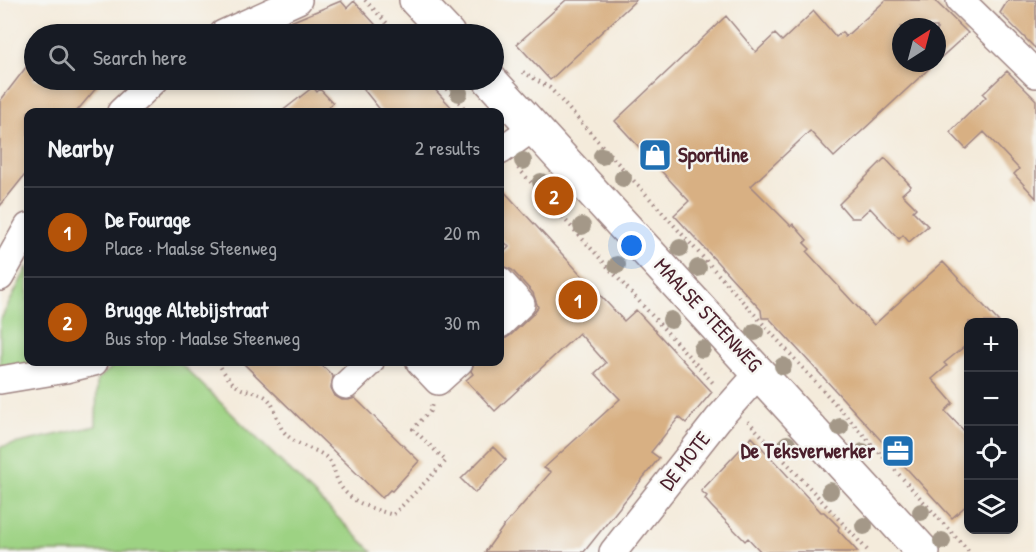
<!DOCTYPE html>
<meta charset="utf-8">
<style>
body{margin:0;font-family:"Patrick Hand",sans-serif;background:#20242c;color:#f1f3f6}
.controls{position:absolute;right:18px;bottom:18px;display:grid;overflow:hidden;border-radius:12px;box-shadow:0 3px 9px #0003}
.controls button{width:54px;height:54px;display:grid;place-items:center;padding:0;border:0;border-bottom:2px solid #363941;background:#171b24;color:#f1f3f6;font:30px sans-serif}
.compass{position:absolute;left:892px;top:18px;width:54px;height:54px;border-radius:50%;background:#171b24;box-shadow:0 3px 9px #0003;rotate:36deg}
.you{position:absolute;left:632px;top:246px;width:21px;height:21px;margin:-15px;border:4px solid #fff;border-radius:50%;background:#1a73e8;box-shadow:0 0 0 9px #1a73e833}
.badge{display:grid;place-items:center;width:39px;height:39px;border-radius:50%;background:#b45309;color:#fff;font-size:20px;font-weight:700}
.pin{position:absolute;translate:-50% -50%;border:3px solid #fff;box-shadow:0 2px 6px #0006}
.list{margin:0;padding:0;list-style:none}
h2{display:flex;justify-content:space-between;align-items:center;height:78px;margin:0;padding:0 24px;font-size:26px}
h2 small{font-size:20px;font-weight:400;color:#9ea1a6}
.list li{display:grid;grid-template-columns:39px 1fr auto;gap:18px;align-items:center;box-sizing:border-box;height:90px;padding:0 24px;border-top:2px solid #363941}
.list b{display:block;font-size:22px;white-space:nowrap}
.list p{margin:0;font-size:20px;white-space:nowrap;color:#9ea1a6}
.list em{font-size:20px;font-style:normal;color:#9ea1a6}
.icon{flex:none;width:33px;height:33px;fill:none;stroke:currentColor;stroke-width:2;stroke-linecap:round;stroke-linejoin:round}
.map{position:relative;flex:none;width:1036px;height:552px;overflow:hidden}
.search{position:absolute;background:#171b24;box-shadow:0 3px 9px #0003;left:24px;top:24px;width:480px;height:66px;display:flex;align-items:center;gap:15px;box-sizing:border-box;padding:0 21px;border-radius:33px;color:#9ea1a6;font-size:22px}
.panel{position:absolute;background:#171b24;box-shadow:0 3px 9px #0003;left:24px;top:108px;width:480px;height:258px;border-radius:12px}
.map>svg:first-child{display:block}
</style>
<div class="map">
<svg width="1036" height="552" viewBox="0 0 1036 552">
<rect width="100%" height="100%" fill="#f6f6f2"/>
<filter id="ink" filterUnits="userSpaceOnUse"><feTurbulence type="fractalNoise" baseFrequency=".0167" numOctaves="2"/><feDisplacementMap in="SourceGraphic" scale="12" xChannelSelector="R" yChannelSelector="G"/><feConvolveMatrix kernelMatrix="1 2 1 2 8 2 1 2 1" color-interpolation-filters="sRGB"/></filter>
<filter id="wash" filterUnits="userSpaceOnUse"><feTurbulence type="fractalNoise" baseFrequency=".008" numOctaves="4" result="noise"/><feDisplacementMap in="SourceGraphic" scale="24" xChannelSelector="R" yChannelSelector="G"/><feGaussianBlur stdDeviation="1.35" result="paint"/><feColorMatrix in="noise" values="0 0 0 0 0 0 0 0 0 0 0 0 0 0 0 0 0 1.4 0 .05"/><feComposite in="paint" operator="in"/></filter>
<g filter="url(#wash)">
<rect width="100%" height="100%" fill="#f4ebdb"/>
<path fill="#9dd283" stroke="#747857" stroke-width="1.5" d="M 28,266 L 28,362 L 48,362 L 0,372 L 0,321 Z
M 118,362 L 179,362 L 373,552 L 0,552 L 0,447 L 96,426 L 97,380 Z"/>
<g id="blocks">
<path fill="#d8b083" d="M 566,0 L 636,0 L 550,80 L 517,44 Z
M 886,0 L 934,0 L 968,33 L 937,61 L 937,27 L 901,27 L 901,63 L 935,63 L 834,157 L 810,131 L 751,186 L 791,226 L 793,224 L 807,240 L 804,243 L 810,249 L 807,252 L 874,325 L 943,262 L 999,322 L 969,322 L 969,343 L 944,363 L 947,366 L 932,379 L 953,403 L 945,411 L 969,436 L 969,503 L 952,518 L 769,318 L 762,318 L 761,310 L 674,215 L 689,201 L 615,121 L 726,16 L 756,52 L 775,34 L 782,41 L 814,11 L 836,37 L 842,32 L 845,37 Z
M 1008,0 L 1036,0 L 1036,49 L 1000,13 Z
M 341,1 L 347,8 L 354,1 L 384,34 L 262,34 Z
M 34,57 L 34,80 L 103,80 L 76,112 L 28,112 L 28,171 L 0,206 L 0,101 Z
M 1007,71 L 1036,100 L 1036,198 L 1014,174 L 1019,169 L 984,132 L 966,149 L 950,132 L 986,97 L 983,94 Z
M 356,80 L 426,80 L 456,112 L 382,112 Z
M 313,87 L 317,92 L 320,89 L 333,103 L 329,107 L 333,112 L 281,112 Z
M 885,158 L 911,186 L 902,194 L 916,208 L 913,211 L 928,226 L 909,242 L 903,235 L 899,239 L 870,208 L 859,218 L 851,218 L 839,204 Z
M 500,187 L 624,321 L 636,310 L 712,392 L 686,423 L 679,417 L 651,452 L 659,458 L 584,552 L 485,552 L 503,527 L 551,472 L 544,468 L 620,399 L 595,373 L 606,363 L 579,333 L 495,411 L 466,380 L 473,374 L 471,371 L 474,362 L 500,362 L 500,342 L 511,335 L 532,315 L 538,307 L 533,293 L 512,270 L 500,265 L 500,256 L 509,247 L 500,237 Z
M 242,362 L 318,362 L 333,376 L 331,388 L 335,396 L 342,400 L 349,400 L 355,398 L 419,461 L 392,491 L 390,490 L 382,498 Z
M 752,437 L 821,512 L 824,512 L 839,527 L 838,530 L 858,552 L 761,552 L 748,538 L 745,541 L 711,506 L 705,499 L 707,496 L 701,491 Z
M 493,447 L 506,460 L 475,493 L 461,479 Z"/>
</g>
</g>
<g filter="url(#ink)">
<use href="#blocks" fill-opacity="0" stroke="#9f8583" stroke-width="1.5"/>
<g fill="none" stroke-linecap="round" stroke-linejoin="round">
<g stroke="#9f8583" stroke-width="30">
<path id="minor" d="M 960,0 L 1036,74
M 223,34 L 298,0
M 121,112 L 155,80
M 500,151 L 534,127
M 0,277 L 28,227
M 500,281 L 521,304 L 500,324
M 420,362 L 438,381 L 459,362
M 0,380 L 66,369 L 94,362
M 346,385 L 370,362
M 613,552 L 718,419 L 760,372"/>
</g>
<g stroke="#9f8583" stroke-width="36">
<path id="major" d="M 416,0 L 448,34
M 490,80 L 923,552"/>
</g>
<path stroke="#9f8583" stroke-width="4" stroke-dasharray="1.5 4.5" stroke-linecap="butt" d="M 365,0 L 397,34
M 523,72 L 550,88 L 969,552
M 438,80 L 468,112
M 518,168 L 715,385
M 218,362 C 223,372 231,384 242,389 C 250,392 261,392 268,399 C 276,407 276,422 284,432 C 299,449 313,446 327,458 C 333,464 334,471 337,479 C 346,502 371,508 393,515 L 446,461 L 413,429 L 430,411 L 432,404
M 748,421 L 869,552"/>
<use href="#minor" stroke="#fff" stroke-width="27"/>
<use href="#major" stroke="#fff" stroke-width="33"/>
</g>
<g fill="#a49888">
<circle cx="459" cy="93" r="9"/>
<circle cx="602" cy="156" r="9"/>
<circle cx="523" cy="161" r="9"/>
<circle cx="623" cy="178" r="9"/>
<circle cx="541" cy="182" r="9"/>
<circle cx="582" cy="226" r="9"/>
<circle cx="680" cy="248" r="9"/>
<circle cx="617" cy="265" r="9"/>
<circle cx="698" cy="268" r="9"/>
<circle cx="671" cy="320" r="9"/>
<circle cx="755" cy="332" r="9"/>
<circle cx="702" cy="349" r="9"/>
<circle cx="783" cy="366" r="9"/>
<circle cx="840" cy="427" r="9"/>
<circle cx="787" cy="444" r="9"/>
<circle cx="863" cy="452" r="9"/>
<circle cx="830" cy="491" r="9"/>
<circle cx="921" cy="512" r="9"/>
<circle cx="864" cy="526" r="9"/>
<circle cx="942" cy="541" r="9"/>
</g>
</g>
<defs>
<g id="shop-square" transform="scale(1.725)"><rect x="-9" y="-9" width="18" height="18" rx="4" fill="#1f6fb2" stroke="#f6f6f2"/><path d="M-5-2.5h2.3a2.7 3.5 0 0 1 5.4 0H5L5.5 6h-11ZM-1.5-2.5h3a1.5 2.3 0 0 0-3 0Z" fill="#fff"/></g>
<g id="office-square" transform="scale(1.725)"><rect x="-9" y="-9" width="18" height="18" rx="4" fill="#1f6fb2" stroke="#f6f6f2"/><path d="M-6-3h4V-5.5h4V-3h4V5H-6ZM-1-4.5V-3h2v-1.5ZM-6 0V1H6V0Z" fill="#fff"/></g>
</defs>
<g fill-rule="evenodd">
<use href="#shop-square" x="655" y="155"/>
<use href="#office-square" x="898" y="451"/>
</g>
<g text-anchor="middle" stroke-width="5" stroke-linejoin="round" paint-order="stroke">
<g font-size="21" font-weight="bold" fill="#4a1f2b" stroke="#f6f6f2" text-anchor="start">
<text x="678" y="162">Sportline</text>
<text x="875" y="458" text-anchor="end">De Teksverwerker</text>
</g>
<g font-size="21" fill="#4a1f2b" stroke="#f6f6f2">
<text transform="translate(708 315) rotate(47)" y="7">MAALSE STEENWEG</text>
<text transform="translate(685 461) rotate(-52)" y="7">DE MOTE</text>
</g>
</g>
</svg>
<div class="controls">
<button>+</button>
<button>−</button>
<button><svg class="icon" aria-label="locate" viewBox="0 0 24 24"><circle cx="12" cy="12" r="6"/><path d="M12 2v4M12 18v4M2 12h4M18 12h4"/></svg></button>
<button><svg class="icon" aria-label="layers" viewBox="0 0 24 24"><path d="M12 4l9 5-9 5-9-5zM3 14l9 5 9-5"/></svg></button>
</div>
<svg class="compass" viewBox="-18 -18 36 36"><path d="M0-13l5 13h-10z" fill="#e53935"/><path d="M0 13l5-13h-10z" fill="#9ea1a6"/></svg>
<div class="you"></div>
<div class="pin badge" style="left:578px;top:300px">1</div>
<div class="pin badge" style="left:554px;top:196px">2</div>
<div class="search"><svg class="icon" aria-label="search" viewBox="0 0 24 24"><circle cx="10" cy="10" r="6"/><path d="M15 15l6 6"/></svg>Search here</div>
<section class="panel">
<h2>Nearby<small>2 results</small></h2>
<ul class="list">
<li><span class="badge">1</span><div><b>De Fourage</b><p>Place · Maalse Steenweg</p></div><em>20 m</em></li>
<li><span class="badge">2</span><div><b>Brugge Altebijstraat</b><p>Bus stop · Maalse Steenweg</p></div><em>30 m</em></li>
</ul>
</section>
</div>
